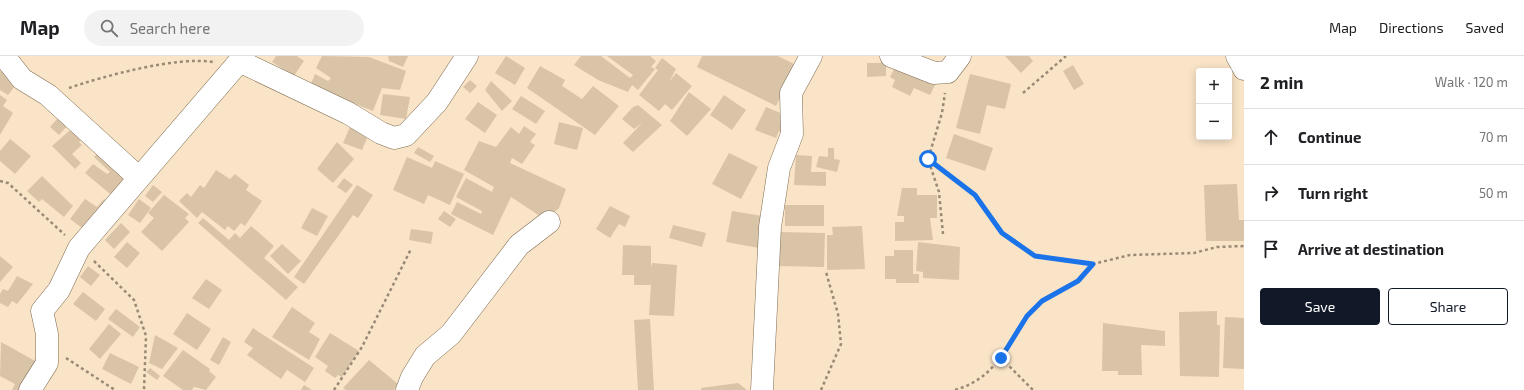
<!DOCTYPE html>
<meta charset="utf-8">
<style>
body{margin:0;font-family:"Exo 2",sans-serif;background:#f2f2f2;color:#202124}
.controls{position:absolute;right:12px;top:12px;display:grid;overflow:hidden;border-radius:4px;box-shadow:0 2px 10px #0003}
.controls button{width:36px;height:36px;display:grid;place-items:center;padding:0;border:0;border-bottom:1px solid #e0e0e0;background:#fff;color:#202124;font:20px sans-serif}
.stop{position:absolute;width:12px;height:12px;margin:-9px;border:3px solid #1a73e8;border-radius:50%;background:#fff}
.stop.end{background:#1a73e8;border-color:#fff;box-shadow:0 1px 4px #0008}
.list{margin:0;padding:0;list-style:none}
h2{display:flex;justify-content:space-between;align-items:center;height:52px;margin:0;padding:0 16px;font-size:17px}
h2 small{font-size:13px;font-weight:400;color:#757577}
.list li{display:grid;grid-template-columns:26px 1fr auto;gap:12px;align-items:center;box-sizing:border-box;height:56px;padding:0 16px;border-top:1px solid #e0e0e0}
.list b{display:block;font-size:15px;white-space:nowrap}
.list em{font-size:13px;font-style:normal;color:#757577}
.actions{display:flex;gap:8px;padding:12px 16px}
.actions a{flex:1;padding:9px 0;border:1px solid #111827;border-radius:4px;text-align:center;font-size:14px;color:#111827}
.actions .main{background:#111827;color:#fff}
.icon{flex:none;width:22px;height:22px;fill:none;stroke:currentColor;stroke-width:2;stroke-linecap:round;stroke-linejoin:round}
.map{position:relative;flex:none;width:1244px;height:334px;overflow:hidden}
header{display:flex;align-items:center;gap:24px;box-sizing:border-box;height:56px;padding:0 20px;background:#fff;border-bottom:1px solid #e0e0e0}
header strong{font-size:19px}
nav{display:flex;gap:22px;margin-inline-start:auto;font-size:14px}
.search{width:280px;height:36px;background:#f2f2f2;display:flex;align-items:center;gap:10px;box-sizing:border-box;padding:0 14px;border-radius:22px;color:#757577;font-size:15px}
main{display:flex}
aside{flex:1;background:#fff}
.map>svg:first-child{display:block}
</style>
<header>
<strong>Map</strong>
<div class="search"><svg class="icon" aria-label="search" viewBox="0 0 24 24"><circle cx="10" cy="10" r="6"/><path d="M15 15l6 6"/></svg>Search here</div>
<nav><a>Map</a><a>Directions</a><a>Saved</a></nav>
</header>
<main>
<div class="map">
<svg width="1244" height="334" viewBox="0 0 1244 334">
<rect width="100%" height="100%" fill="#fae4c7"/>
<path fill="#d9c4a8" d="M 276,0 L 297,0 L 304,5 L 294,20 L 272,6 Z
M 322,0 L 369,1 L 406,15 L 400,34 L 382,32 L 373,55 L 358,49 L 356,53 L 309,32 L 315,18 L 328,25 L 331,22 L 316,12 Z
M 388,0 L 408,0 L 403,11 L 389,5 Z
M 506,0 L 525,12 L 515,29 L 495,17 Z
M 581,0 L 601,0 L 630,22 L 633,19 L 607,0 L 650,0 L 656,5 L 651,11 L 655,13 L 638,34 L 632,29 L 628,36 L 598,24 L 574,9 Z
M 702,0 L 778,0 L 796,9 L 776,50 L 697,11 Z
M 1005,0 L 1029,0 L 1033,5 L 1021,17 Z
M 662,2 L 676,13 L 669,26 L 676,17 L 692,30 L 672,54 L 665,48 L 659,55 L 639,39 L 658,14 L 655,12 Z
M 867,7 L 886,7 L 886,20 L 867,21 Z
M 896,9 L 936,27 L 930,39 L 914,32 L 910,40 L 892,31 L 895,24 L 890,21 Z
M 1073,9 L 1084,28 L 1074,34 L 1063,15 Z
M 540,10 L 565,24 L 562,30 L 582,43 L 593,30 L 619,50 L 595,79 L 527,32 Z
M 2,13 L 19,25 L 8,39 L 0,34 L 0,16 Z
M 970,18 L 1011,28 L 1005,53 L 987,49 L 980,78 L 956,72 Z
M 470,24 L 477,30 L 470,37 L 463,31 Z
M 491,25 L 512,45 L 502,55 L 485,34 Z
M 689,36 L 711,53 L 687,80 L 670,65 Z
M 383,38 L 410,41 L 406,63 L 380,59 Z
M 0,39 L 7,44 L 3,50 L 13,57 L 0,79 Z
M 724,39 L 746,54 L 732,74 L 710,59 Z
M 521,40 L 545,55 L 536,68 L 512,53 Z
M 478,46 L 497,59 L 485,77 L 465,63 Z
M 638,49 L 662,69 L 633,96 L 623,87 L 642,67 L 634,73 L 622,63 L 633,51 Z
M 766,51 L 788,60 L 782,76 L 779,75 L 776,82 L 755,74 Z
M 59,61 L 68,69 L 59,79 L 50,71 Z
M 352,66 L 371,73 L 362,94 L 343,87 Z
M 559,66 L 583,72 L 577,94 L 554,88 Z
M 524,70 L 536,78 L 530,86 L 535,89 L 522,108 L 512,102 L 510,107 L 566,133 L 559,152 L 546,164 L 511,141 L 493,179 L 451,158 L 457,146 L 481,158 L 482,155 L 456,141 L 466,122 L 492,136 L 494,131 L 464,114 L 479,85 L 496,91 L 511,71 L 519,78 Z
M 73,74 L 82,83 L 79,86 L 82,89 L 72,98 L 81,107 L 75,113 L 52,90 L 69,75 Z
M 954,78 L 993,92 L 985,115 L 946,102 Z
M 10,83 L 31,100 L 15,118 L 0,105 L 0,95 Z
M 337,86 L 354,103 L 333,127 L 317,113 Z
M 103,91 L 133,119 L 115,142 L 85,117 L 93,108 L 107,118 L 110,116 L 94,101 Z
M 418,91 L 434,100 L 430,106 L 414,97 Z
M 828,92 L 834,92 L 834,103 L 840,104 L 837,116 L 816,111 L 819,100 L 828,101 Z
M 729,97 L 758,111 L 741,143 L 712,128 Z
M 796,99 L 812,100 L 811,116 L 826,116 L 826,130 L 794,129 Z
M 407,101 L 432,112 L 435,105 L 464,118 L 450,149 L 428,139 L 424,148 L 393,134 Z
M 216,114 L 230,123 L 235,118 L 249,129 L 246,134 L 262,145 L 245,170 L 241,167 L 234,175 L 228,170 L 225,174 L 202,156 L 197,162 L 179,145 L 187,137 L 191,141 L 200,129 L 204,132 Z
M 42,120 L 73,150 L 64,161 L 42,143 L 39,146 L 27,135 Z
M 344,122 L 353,129 L 346,137 L 337,131 Z
M 1237,128 L 1239,164 L 1244,164 L 1244,185 L 1206,185 L 1204,129 Z
M 153,129 L 162,136 L 153,146 L 145,140 Z
M 357,129 L 373,139 L 358,162 L 353,159 L 304,228 L 294,221 Z
M 902,132 L 917,132 L 917,139 L 937,139 L 937,162 L 930,162 L 933,184 L 895,185 L 895,166 L 904,166 L 904,160 L 897,160 Z
M 164,139 L 189,158 L 185,162 L 189,166 L 162,195 L 141,176 L 154,162 L 148,157 Z
M 85,143 L 97,151 L 104,143 L 112,149 L 89,177 L 70,163 Z
M 139,143 L 151,152 L 140,167 L 128,159 Z
M 785,149 L 824,149 L 824,170 L 785,170 Z
M 610,150 L 630,160 L 625,171 L 619,168 L 610,182 L 596,173 Z
M 312,152 L 328,160 L 317,180 L 301,172 Z
M 444,155 L 456,163 L 450,171 L 438,163 Z
M 732,155 L 769,161 L 764,193 L 726,186 Z
M 203,162 L 229,184 L 235,177 L 240,182 L 251,170 L 274,190 L 264,202 L 298,231 L 286,244 L 198,167 Z
M 121,167 L 130,176 L 114,193 L 105,184 Z
M 673,169 L 706,177 L 702,191 L 669,182 Z
M 862,170 L 865,213 L 827,214 L 827,179 L 833,179 L 832,171 Z
M 411,173 L 433,176 L 431,188 L 409,184 Z
M 779,176 L 825,177 L 824,211 L 778,210 Z
M 127,186 L 140,197 L 127,212 L 114,201 Z
M 918,186 L 960,191 L 959,224 L 923,222 L 923,216 L 916,215 Z
M 282,188 L 301,205 L 288,218 L 270,200 Z
M 623,189 L 651,190 L 651,212 L 652,207 L 677,209 L 674,260 L 649,259 L 651,229 L 634,229 L 634,219 L 622,219 Z
M 894,194 L 913,194 L 913,218 L 919,218 L 919,227 L 896,227 L 896,223 L 885,223 L 885,200 L 894,200 Z
M 0,200 L 13,211 L 0,226 Z
M 88,210 L 100,219 L 91,230 L 80,221 Z
M 17,220 L 33,228 L 17,248 L 12,245 L 8,251 L 0,247 L 0,238 L 3,233 L 8,235 Z
M 206,223 L 222,234 L 209,253 L 192,242 Z
M 83,236 L 105,253 L 96,265 L 73,248 Z
M 292,251 L 315,267 L 309,276 L 320,283 L 309,304 L 272,281 Z
M 116,253 L 140,271 L 133,281 L 108,263 Z
M 1217,255 L 1217,269 L 1220,269 L 1219,321 L 1180,320 L 1179,256 Z
M 187,257 L 211,273 L 197,294 L 173,278 Z
M 1225,261 L 1244,262 L 1244,313 L 1223,312 Z
M 650,263 L 654,334 L 638,334 L 634,264 Z
M 1103,267 L 1165,275 L 1165,290 L 1141,289 L 1142,319 L 1118,319 L 1118,315 L 1102,315 Z
M 109,268 L 121,278 L 100,303 L 89,293 Z
M 253,272 L 314,312 L 305,326 L 287,314 L 281,323 L 247,299 L 253,292 L 244,286 Z
M 330,277 L 359,295 L 342,321 L 338,319 L 335,322 L 325,315 L 328,310 L 315,301 Z
M 155,279 L 178,292 L 162,313 L 149,307 Z
M 223,281 L 231,286 L 219,309 L 210,304 Z
M 1,286 L 37,306 L 21,334 L 12,334 L 15,328 L 0,320 Z
M 183,294 L 210,313 L 209,315 L 216,321 L 206,334 L 194,331 L 192,334 L 183,334 L 163,320 Z
M 110,297 L 139,311 L 131,328 L 102,313 Z
M 369,304 L 398,328 L 394,334 L 346,334 L 343,332 Z
M 150,312 L 160,320 L 157,324 L 146,316 Z
M 738,327 L 747,334 L 701,334 L 701,332 Z
M 304,329 L 312,334 L 301,334 Z"/>
<g fill="none" stroke-linecap="round" stroke-linejoin="round">
<g stroke="#7e6b51" stroke-width="23">
<path id="minor" d="M 4,0 L 22,23 L 48,39 L 138,121
M 891,0 L 934,17 L 948,16 L 960,0
M 1237,0 L 1244,13
M 239,5 L 348,57 L 381,77 L 394,82 L 406,79 L 437,46 L 467,0
M 30,334 L 47,307 L 47,278 L 42,255 L 59,234 L 79,192 L 244,0
M 407,334 L 412,321 L 425,300 L 451,278 L 519,189 L 549,166
M 762,334 L 770,171 L 779,112 L 792,78 L 791,37 L 811,0"/>
</g>
<path stroke="#998a76" stroke-width="2.5" stroke-dasharray="3 3" stroke-linecap="butt" d="M 69,32 C 104,20 177,0 213,6
M 1023,37 L 1066,0
M 928,103 L 975,139 L 1002,177 L 1035,200 L 1093,208 L 1130,199 L 1194,197 L 1217,191 L 1244,190
M 0,125 L 8,127 L 65,179
M 943,178 L 939,136 L 928,103 L 942,57 L 945,37
M 94,205 L 134,244 L 146,280 L 144,334
M 66,302 L 115,334
M 1001,302 L 1033,334
M 334,334 L 362,291 L 411,193
M 821,334 L 841,288 L 838,258 L 826,216
M 955,334 C 1008,318 1005,276 1041,246 C 1052,237 1067,233 1078,224 C 1084,220 1088,214 1093,208"/>
<use href="#minor" stroke="#fff" stroke-width="22"/>
</g>
<g fill="none" stroke-linecap="round" stroke-linejoin="round">
<path stroke="#1a73e8" stroke-width="5" d="M 928,103 L 975,139 L 1002,177 L 1035,200 L 1093,208 L 1078,225 L 1042,245 L 1027,260 L 1001,302"/>
</g>
</svg>
<div class="controls">
<button>+</button>
<button>−</button>
</div>
<div class="stop" style="left:928px;top:103px"></div>
<div class="stop end" style="left:1001px;top:302px"></div>
</div>
<aside>
<h2>2 min<small>Walk · 120 m</small></h2>
<ul class="list">
<li><svg class="icon" aria-label="ahead" viewBox="0 0 24 24"><path d="M12 20V5M6 11l6-6 6 6"/></svg><div><b>Continue</b></div><em>70 m</em></li>
<li><svg class="icon" aria-label="right" viewBox="0 0 24 24"><path d="M7 20v-9h11M14 6l5 5-5 5"/></svg><div><b>Turn right</b></div><em>50 m</em></li>
<li><svg class="icon" aria-label="arrive" viewBox="0 0 24 24"><path d="M6 21V4h12l-3 4 3 4H6"/></svg><div><b>Arrive at destination</b></div></li>
</ul>
<div class="actions"><a class="main">Save</a><a>Share</a></div>
</aside>
</main>
